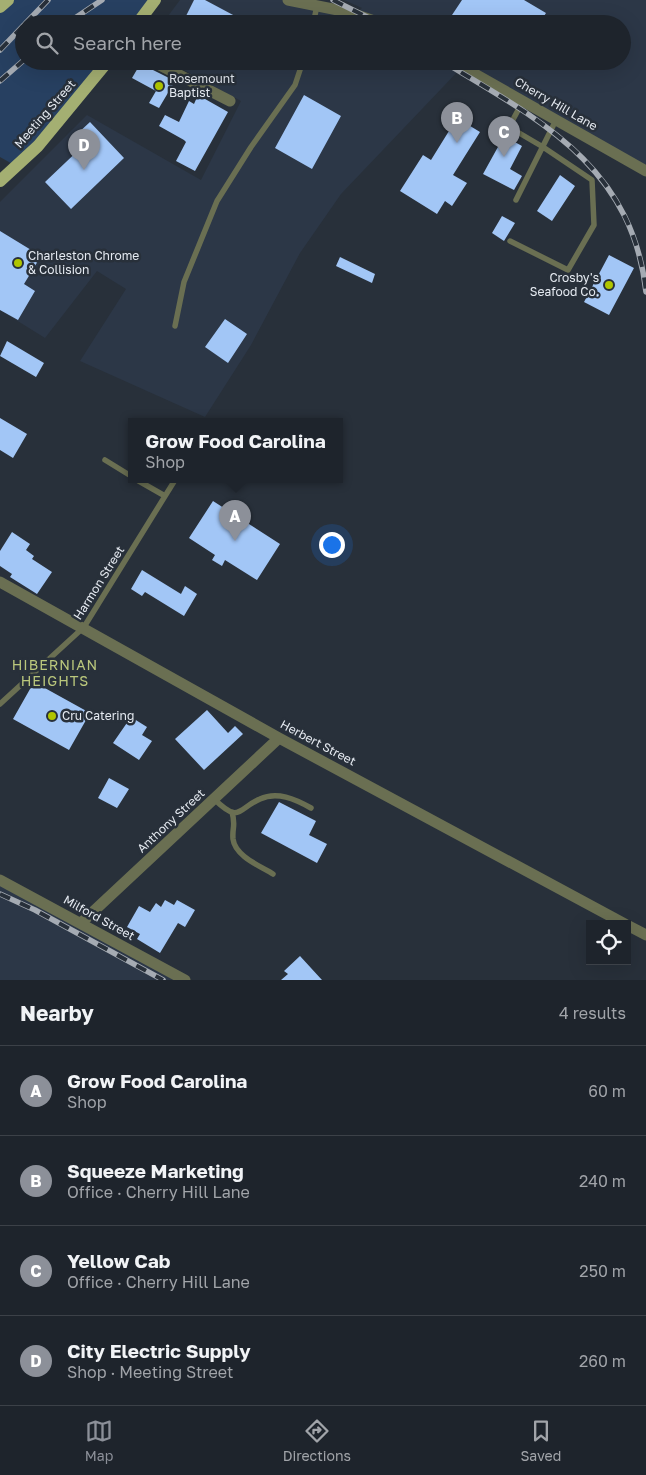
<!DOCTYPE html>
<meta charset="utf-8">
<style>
body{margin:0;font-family:"Golos Text",sans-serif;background:#262c34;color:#f1f3f6}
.controls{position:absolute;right:15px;bottom:15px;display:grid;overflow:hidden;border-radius:0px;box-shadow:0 5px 20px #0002}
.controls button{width:45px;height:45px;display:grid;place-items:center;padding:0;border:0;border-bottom:1px solid #3c4148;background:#1e242c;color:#f1f3f6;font:25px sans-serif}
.you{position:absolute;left:331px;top:544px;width:18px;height:18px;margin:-12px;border:4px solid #fff;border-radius:50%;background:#1a73e8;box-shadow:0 0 0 8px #1a73e833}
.badge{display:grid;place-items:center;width:32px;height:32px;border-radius:50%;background:#8c9099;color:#fff;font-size:16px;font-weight:700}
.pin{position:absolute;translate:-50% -41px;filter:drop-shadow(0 1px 2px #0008)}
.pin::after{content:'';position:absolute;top:26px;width:18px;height:15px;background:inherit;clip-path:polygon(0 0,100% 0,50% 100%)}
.popup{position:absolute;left:128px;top:418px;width:215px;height:65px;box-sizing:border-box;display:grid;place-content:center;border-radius:0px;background:#1e242c;filter:drop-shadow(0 1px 4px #0005);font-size:16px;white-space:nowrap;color:#a1a4a9}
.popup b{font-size:19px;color:#f1f3f6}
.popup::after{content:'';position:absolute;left:50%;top:100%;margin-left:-10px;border:10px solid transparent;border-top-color:#1e242c}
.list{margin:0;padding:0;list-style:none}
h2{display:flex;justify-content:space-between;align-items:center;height:65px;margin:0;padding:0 20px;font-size:21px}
h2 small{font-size:16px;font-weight:400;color:#a1a4a9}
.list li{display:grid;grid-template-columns:32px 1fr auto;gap:15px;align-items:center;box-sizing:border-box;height:90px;padding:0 20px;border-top:1px solid #3c4148}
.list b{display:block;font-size:19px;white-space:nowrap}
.list p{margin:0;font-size:16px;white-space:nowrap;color:#a1a4a9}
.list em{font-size:16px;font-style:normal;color:#a1a4a9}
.icon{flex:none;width:28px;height:28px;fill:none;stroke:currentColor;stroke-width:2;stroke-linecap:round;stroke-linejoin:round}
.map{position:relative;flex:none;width:646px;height:980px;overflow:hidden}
.search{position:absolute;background:#1e242c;box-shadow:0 5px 20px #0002;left:15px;right:15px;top:15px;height:55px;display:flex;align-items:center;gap:12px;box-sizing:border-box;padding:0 18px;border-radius:28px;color:#a1a4a9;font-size:19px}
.sheet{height:425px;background:#1e242c}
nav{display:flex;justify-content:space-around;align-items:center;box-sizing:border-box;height:70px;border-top:1px solid #3c4148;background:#1e242c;font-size:14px;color:#a1a4a9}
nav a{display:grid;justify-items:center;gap:2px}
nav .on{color:#8c9099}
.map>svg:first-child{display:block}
</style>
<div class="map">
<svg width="646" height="980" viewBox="0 0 646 980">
<rect width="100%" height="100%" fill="#28303a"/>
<path fill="#2c3747" d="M 180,0 L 288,0 L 356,14 L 362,8 L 344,0 L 646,0 L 646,171 L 462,67 L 341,194 L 300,253 L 251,345 L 205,417 L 80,361 L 126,289 L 97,271 L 45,338 L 0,310 L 0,202 L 87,115 L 201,180 L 241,101 L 167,61 L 622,61 L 622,24 L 162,24 Z
M 0,880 L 185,980 L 0,980 Z"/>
<path fill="#274061" d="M 8,0 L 155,0 L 137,24 L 24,24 L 24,61 L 108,61 L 16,166 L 0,157 L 0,7 Z"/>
<path fill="#a2c6f6" d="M 194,0 L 205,0 L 250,24 L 192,24 L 184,20 Z
M 462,0 L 524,0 L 546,13 L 539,24 L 446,24 Z
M 142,61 L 145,61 L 149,68 L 175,81 L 159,108 L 149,103 L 156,91 L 132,78 Z
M 198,95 L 228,112 L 195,171 L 176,161 L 186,142 L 184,140 L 159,126 L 165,115 L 179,122 L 189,101 L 194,104 Z
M 304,95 L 341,116 L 312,169 L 275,148 Z
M 457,118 L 480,132 L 453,175 L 467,183 L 452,206 L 445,201 L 437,214 L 400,191 L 423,155 L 431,160 Z
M 90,122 L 124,158 L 71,209 L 45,182 L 86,143 L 77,134 Z
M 504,136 L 522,146 L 510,169 L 522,176 L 514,190 L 483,174 Z
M 560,175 L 575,186 L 552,221 L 537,211 Z
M 502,216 L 515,223 L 504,241 L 492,233 Z
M 0,231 L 41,256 L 24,284 L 35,291 L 18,320 L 0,310 Z
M 609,255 L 634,268 L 609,315 L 584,302 Z
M 340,257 L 375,274 L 372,283 L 336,266 Z
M 225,319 L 247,334 L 228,363 L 205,347 Z
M 7,341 L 44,363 L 36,377 L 0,356 Z
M 0,418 L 27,434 L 13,458 L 0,450 Z
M 213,501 L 280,544 L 257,580 L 225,560 L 222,566 L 212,560 L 215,555 L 189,538 Z
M 12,532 L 30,544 L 26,550 L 34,556 L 32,559 L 52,572 L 37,594 L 10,577 L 12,574 L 0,566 L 0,551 Z
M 142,570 L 181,594 L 185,586 L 197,594 L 184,616 L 145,592 L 142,596 L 131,589 Z
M 34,682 L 90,713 L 69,750 L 13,719 Z
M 207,710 L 228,733 L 235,726 L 243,734 L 204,770 L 175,739 Z
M 131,717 L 147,727 L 142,735 L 152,741 L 139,760 L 113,743 Z
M 109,778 L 129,789 L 117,808 L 98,798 Z
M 279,802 L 316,821 L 309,835 L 327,844 L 317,863 L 261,833 Z
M 165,900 L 174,905 L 177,900 L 195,910 L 185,927 L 178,923 L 160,953 L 137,939 L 140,934 L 127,927 L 139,906 L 150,912 L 156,903 L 161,907 Z
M 300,956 L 322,980 L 281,980 L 288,974 L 284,971 Z"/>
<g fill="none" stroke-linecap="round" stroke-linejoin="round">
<path stroke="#6a6f52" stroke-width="5.5" d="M 313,24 L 317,6
M 516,200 L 556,120
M 510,241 L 568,270 L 594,225 L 592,180 L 543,147 L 509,127 L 523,101
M 175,326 L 184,282 L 217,201 L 251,147 L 295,85 L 303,61
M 105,460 L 131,476
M 137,480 L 165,496
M 0,704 L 84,627 L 175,480
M 214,799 C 240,824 237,809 260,799 C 277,791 295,799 311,808
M 232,812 C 236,826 232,827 233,839 C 235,856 260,866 273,874"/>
<path stroke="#6a6f52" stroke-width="11" d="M 288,0 L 348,12 L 383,24
M 152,61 L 230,101
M 452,61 L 646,171
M 0,582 L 279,738 L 625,924
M 0,880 L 185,980
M 81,923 L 279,738
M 627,925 L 646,935"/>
<path stroke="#a4af72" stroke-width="12" d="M 0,7 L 8,0
M 137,24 L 155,0
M 0,181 L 38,146 L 108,61"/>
<g stroke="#a5abb3" stroke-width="5.5">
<path id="rail" d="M 333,0 L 381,24
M 25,24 L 48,0
M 66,24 L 102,0
M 0,50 L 24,25
M 442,61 C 540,120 632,166 646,292
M 0,81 L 24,60
M 0,894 L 35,910 L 163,980"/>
</g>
<use href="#rail" stroke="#28303a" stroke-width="4" stroke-dasharray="11" stroke-linecap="butt"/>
</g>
<g fill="#b0c500" stroke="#28303a" stroke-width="2">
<circle cx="159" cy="86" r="5"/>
<circle cx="18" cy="263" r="5"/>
<circle cx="609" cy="285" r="5"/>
<circle cx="52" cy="716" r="5"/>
</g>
<g text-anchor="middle" stroke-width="5" stroke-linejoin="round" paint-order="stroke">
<g font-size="12" fill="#e5eaf1" stroke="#28303a" text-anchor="start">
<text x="169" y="83">Rosemount<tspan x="169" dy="14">Baptist</tspan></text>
<text x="28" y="260">Charleston Chrome<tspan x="28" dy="14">&amp; Collision</tspan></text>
<text x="599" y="282" text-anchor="end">Crosby's<tspan x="599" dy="14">Seafood Co.</tspan></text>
<text x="62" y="720">Cru Catering</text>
</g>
<g font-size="12" fill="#e5eaf1" stroke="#28303a">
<text transform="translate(556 104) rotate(30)" y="4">Cherry Hill Lane</text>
<text transform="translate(45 114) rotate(-49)" y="4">Meeting Street</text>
<text transform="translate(99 583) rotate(-58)" y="4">Harmon Street</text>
<text transform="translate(318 743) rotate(28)" y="4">Herbert Street</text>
<text transform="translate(171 821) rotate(-43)" y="4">Anthony Street</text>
<text transform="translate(99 918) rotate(29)" y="4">Milford Street</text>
</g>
<g font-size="14" letter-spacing="1" fill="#bac77c" stroke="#28303a">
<text x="55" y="670">HIBERNIAN<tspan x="55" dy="16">HEIGHTS</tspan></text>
</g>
</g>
</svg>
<div class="controls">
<button><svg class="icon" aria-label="locate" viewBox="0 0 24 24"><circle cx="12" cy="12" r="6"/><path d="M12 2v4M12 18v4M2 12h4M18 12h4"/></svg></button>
</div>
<div class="you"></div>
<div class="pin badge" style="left:235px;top:541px">A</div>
<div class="popup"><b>Grow Food Carolina</b>Shop</div>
<div class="pin badge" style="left:457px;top:143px">B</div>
<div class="pin badge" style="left:504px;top:157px">C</div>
<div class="pin badge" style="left:84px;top:170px">D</div>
<div class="search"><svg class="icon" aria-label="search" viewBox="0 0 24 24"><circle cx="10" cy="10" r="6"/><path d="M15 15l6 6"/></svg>Search here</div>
</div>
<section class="sheet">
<h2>Nearby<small>4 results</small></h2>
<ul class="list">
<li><span class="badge">A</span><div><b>Grow Food Carolina</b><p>Shop</p></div><em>60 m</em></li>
<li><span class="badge">B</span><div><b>Squeeze Marketing</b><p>Office · Cherry Hill Lane</p></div><em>240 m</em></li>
<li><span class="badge">C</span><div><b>Yellow Cab</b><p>Office · Cherry Hill Lane</p></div><em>250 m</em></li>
<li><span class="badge">D</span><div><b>City Electric Supply</b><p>Shop · Meeting Street</p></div><em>260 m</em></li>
</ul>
</section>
<nav>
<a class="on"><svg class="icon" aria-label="map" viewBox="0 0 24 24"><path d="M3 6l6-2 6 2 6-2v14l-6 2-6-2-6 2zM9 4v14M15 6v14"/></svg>Map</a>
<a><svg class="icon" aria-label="directions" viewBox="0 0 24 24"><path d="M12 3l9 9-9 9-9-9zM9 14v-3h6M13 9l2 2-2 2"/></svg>Directions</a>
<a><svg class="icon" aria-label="saved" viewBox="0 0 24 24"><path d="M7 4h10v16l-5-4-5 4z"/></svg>Saved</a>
</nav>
